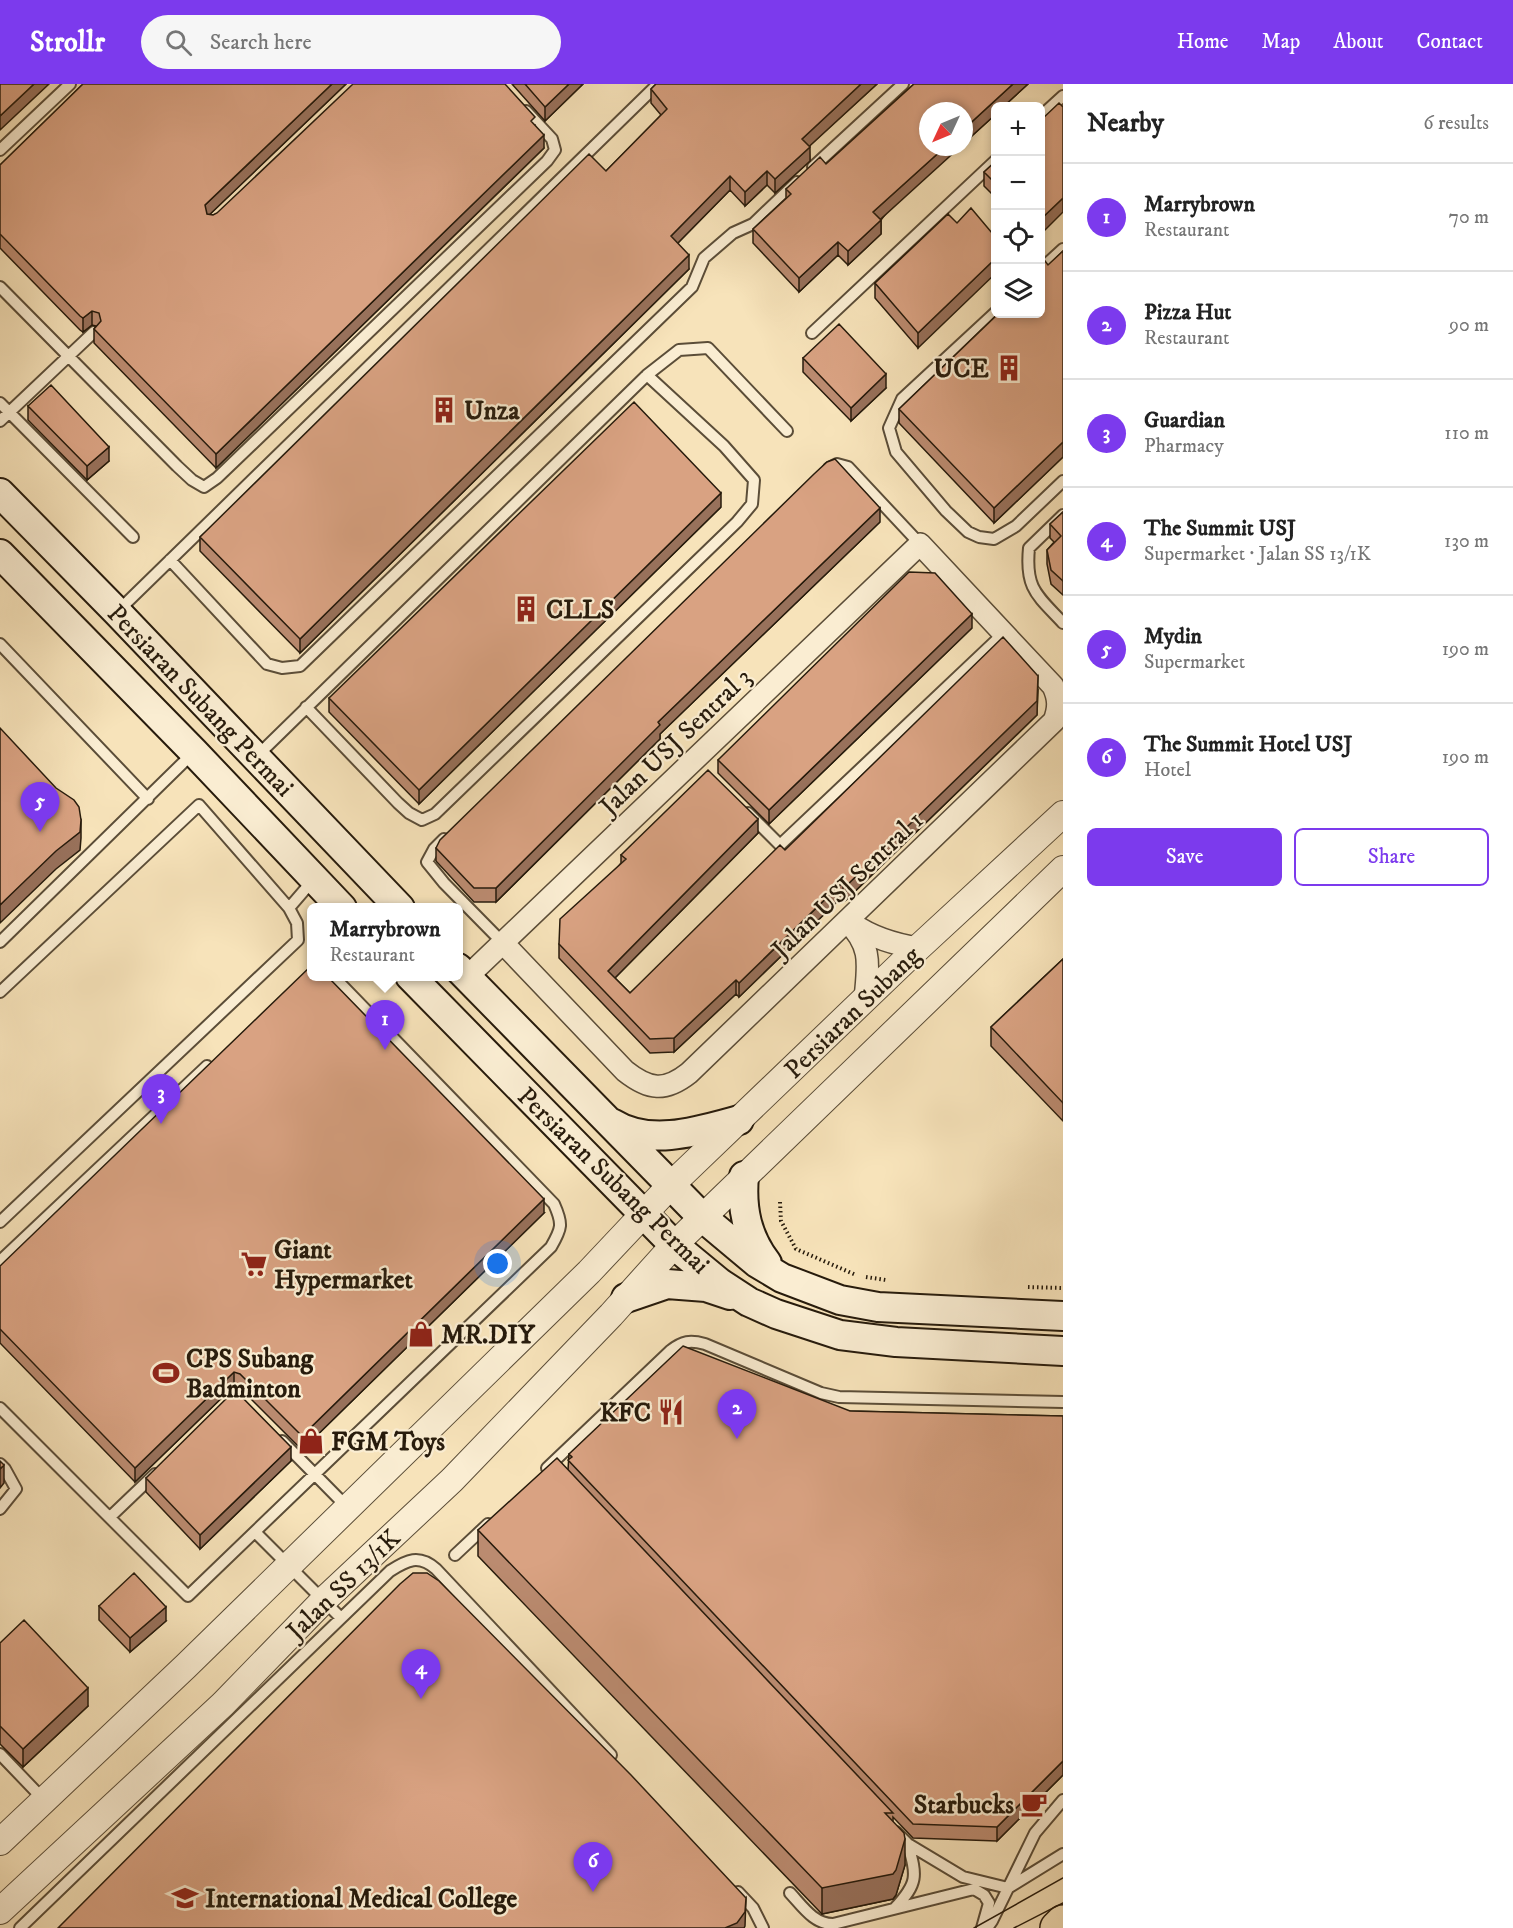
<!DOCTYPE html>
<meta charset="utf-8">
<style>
body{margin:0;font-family:"IM FELL DW Pica",serif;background:#f6f6f6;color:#222}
.controls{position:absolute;right:18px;top:18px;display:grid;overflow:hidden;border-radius:9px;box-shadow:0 3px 9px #0003}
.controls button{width:54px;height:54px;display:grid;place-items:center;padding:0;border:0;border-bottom:2px solid #e0e0e0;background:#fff;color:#222;font:30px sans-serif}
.compass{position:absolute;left:919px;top:18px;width:54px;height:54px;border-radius:50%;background:#fff;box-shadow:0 3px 9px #0003;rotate:226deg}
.you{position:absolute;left:498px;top:1180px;width:21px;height:21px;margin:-15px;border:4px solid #fff;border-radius:50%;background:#1a73e8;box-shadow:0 0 0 9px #1a73e833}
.badge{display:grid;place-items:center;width:39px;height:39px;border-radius:50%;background:#7c3aed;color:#fff;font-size:20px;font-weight:700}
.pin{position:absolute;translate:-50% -50px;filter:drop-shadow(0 2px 3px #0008)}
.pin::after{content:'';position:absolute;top:32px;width:21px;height:18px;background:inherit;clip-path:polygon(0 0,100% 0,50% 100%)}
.popup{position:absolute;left:307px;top:819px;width:156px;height:78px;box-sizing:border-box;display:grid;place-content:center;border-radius:9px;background:#fff;filter:drop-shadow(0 2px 4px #0005);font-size:20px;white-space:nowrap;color:#767676}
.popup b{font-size:22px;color:#222}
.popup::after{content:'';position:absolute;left:50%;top:100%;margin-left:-12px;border:12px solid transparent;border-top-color:#fff}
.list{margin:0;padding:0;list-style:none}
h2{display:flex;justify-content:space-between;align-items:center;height:78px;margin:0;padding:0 24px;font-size:26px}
h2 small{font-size:20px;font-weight:400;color:#767676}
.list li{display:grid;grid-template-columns:39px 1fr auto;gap:18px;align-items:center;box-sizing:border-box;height:108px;padding:0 24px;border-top:2px solid #e0e0e0}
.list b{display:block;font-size:22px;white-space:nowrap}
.list p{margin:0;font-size:20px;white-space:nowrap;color:#767676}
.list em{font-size:20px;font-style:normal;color:#767676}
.actions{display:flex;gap:12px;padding:18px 24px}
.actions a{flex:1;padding:14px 0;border:2px solid #7c3aed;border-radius:9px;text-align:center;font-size:21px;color:#7c3aed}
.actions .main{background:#7c3aed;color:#fff}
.icon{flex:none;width:33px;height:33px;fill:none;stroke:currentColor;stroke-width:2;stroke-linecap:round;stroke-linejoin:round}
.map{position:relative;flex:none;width:1063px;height:1844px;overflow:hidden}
header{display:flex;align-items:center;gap:36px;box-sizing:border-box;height:84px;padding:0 30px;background:#7c3aed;color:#fff}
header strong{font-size:28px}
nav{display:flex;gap:33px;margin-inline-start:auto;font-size:21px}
.search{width:420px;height:54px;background:#f6f6f6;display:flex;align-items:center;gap:15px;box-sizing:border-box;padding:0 21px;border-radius:33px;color:#767676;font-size:22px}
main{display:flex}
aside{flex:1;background:#fff}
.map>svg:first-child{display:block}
</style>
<header>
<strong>Strollr</strong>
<div class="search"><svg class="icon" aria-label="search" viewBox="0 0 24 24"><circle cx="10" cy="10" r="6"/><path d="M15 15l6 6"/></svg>Search here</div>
<nav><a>Home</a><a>Map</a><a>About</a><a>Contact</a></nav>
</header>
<main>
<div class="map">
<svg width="1063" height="1844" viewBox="0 0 1063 1844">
<rect width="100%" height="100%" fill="#f7e3ba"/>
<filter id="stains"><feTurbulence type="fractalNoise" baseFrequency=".00333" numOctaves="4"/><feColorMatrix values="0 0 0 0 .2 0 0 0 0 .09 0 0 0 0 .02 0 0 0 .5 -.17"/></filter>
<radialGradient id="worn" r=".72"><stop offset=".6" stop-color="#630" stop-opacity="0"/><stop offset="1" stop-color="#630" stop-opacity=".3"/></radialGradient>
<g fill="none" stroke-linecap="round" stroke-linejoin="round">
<g stroke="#5b4d38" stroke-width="14">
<path id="service" d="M 1040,33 L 1063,12
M 0,66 L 70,0
M 813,83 L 903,0
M 1040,186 L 1063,165
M 0,203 L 177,382 L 192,396 L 204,403 L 217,394 L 547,77 L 555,66 L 552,55 L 526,27
M 996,228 L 902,315 L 889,344 L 896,368 L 946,427 L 968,448 L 979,453 L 994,455 L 1016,442 L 1063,397
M 812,249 L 996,76
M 0,319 L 133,453
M 0,337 L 94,248
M 829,384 L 837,380 L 848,383 L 920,460
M 1063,431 L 1029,464 C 1025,505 1037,511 1063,539
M 170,476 L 267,580 L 282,584 L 300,582 L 692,203 L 704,174 L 733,149 L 753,140 L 797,98
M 117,528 L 658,0
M 0,560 L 148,715
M 306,623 L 398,719 L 409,729 L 422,736 L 435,730 L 737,438 L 752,420 L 754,396 L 724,362 L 647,291
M 256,673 L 647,291 L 679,266 L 708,264 L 787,347
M 748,729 L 780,761 L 1004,549
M 444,755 L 434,765 L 427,778 L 444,799 L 503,859
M 289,824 L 314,795
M 0,858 L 194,668
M 0,908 L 199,721 L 289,824 L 297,839 L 298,856 L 0,1138
M 0,1177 L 207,982
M 0,1324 L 188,1512 L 551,1163 C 562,1144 563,1140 554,1120 L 333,892
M 282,1357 L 347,1423
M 0,1380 L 5,1385 L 16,1405 L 0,1425
M 547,1384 L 670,1267 C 683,1257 690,1256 705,1260 L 821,1309 L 839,1313 L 1063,1318
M 110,1433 L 155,1390
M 255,1448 L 341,1534
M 455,1471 L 488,1440
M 0,1670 L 44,1716
M 896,1748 L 908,1760 L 963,1793 L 1008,1804 L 1063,1770
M 738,1808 L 753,1824 L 763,1844
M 790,1809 C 803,1823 814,1840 833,1840 L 974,1805 L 984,1811 L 989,1819 L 982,1844
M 895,1824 C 918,1799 917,1793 908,1760
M 20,1844 L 390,1487 C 407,1476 419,1470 436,1485 L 611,1671
M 987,1844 L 992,1837 L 1035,1749 L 1063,1716"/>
</g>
<g stroke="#5b4d38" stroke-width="24">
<path id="minor" d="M 847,837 C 873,863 868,881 865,915
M 853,840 C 873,854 894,860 918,864
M 467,893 L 920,460 L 1053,602 C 1059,615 1059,624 1054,637 L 689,989 C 665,1008 649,1006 625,987 L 503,859"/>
</g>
<g stroke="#5b4d38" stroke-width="28">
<path id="tertiary" d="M 0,1758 L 186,1582 L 589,1188 L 671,1101 L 918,864 L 1063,730
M 0,1827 L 223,1620 L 324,1516 L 452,1396 L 611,1231 L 674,1161 L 1063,785"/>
</g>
<g stroke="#271b0c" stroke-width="32">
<path id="secondary" d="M 0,409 L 117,528 L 400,824
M 0,470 L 194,668 L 342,824
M 458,884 L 702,1133 L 757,1179 L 782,1194 L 840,1216 L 878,1223 L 1063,1232
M 410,892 L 674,1161 L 720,1199 L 749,1218 L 776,1230 L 840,1251 L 896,1258 L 1063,1267
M 612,1039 C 650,1063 699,1047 739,1036
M 744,1092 C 741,1125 747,1153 767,1179
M 626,1214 L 667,1200 L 706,1203 L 730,1211"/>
</g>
<g stroke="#271b0c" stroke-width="36">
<path id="primary" d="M 1057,1844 L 1063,1838"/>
</g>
<path stroke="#271b0c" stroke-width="4" stroke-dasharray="1.5 3" stroke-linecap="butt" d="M 780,1118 L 781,1137 L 796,1165 L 856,1191
M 866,1193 L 886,1196
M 1028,1203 L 1063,1204"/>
<use href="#service" stroke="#faedd2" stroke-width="10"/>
<use href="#minor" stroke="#faedd2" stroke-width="21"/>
<use href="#tertiary" stroke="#faedd2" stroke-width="26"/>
<use href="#secondary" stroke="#faedd2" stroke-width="28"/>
<use href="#primary" stroke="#f7e3ba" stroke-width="33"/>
<path stroke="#271b0c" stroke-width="1.5" d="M 974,1844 L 1063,1794
M 1014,1844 L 1063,1819"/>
</g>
<path fill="#bb8b70" stroke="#271b0c" stroke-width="1.5" d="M 83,0 L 346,0 L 210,130 L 213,131 L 535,41 L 544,64 L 216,384 L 94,259 L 94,245 L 96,242 L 92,241 L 83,248 L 80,246 L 0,164 L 0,81 Z
M 512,0 L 583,0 L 545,37 Z
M 656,0 L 877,0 L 809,62 L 810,77 L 775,109 L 767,101 L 745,122 L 730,106 L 678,159 L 689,185 L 300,569 L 200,467 L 200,453 L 606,87 L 661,31 L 651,19 L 651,5 Z
M 914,0 L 1028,0 L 1004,22 L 996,22 L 996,30 L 964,59 L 964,27 L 881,136 L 881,150 L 848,181 L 838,171 L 799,208 L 753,159 L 753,145 L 786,114 L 786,105 L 826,80 Z
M 996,77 L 996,114 L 984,102 L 984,88 Z
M 948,130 L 918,264 L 875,214 L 875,199 Z
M 1063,167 L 1063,373 L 994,439 L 899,339 L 899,325 Z
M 803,274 L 886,304 L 851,337 L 803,288 Z
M 28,322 L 109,377 L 87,396 L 28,336 Z
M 721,423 L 419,720 L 329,628 L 329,614 Z
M 1063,428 L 1063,511 L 1051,500 L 1047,480 L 1047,466 L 1054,458 L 1050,454 L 1050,440 Z
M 880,438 L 660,650 L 660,655 L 496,818 L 474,818 L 436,777 L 436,764 Z
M 972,544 L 769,740 L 718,689 L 718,676 Z
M 1038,606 L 1037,631 L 846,816 L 843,812 L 739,913 L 736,910 L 674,968 L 650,969 L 559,874 L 559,860 L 621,779 L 621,771 L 758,749 L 615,894 L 630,909 L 785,766 Z
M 1063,875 L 1063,1037 L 991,962 L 991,943 Z
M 544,1129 L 302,1366 L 240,1304 L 234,1302 L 135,1398 L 0,1259 L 0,1182 Z
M 850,1327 L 1063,1332 L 1063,1691 L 997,1757 L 913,1754 L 893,1733 L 893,1737 L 905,1781 L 896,1811 L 893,1815 L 822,1830 L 820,1828 L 478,1472 L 478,1446 L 568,1386 L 569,1370 Z
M 291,1377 L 200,1465 L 146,1408 L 146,1394 Z
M 99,1522 L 166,1537 L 130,1568 L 99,1536 Z
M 0,1559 L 88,1622 L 23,1683 L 0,1660 Z"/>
<path fill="#98715b" stroke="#271b0c" stroke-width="1.5" d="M 34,0 L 49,0 L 0,46 L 0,32 Z
M 332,0 L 346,0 L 205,135 L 205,121 Z
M 569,0 L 583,0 L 545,37 L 545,23 Z
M 861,0 L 877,0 L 802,69 L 802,55 Z
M 1013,0 L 1028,0 L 1004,22 L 996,22 L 996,30 L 964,59 L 964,45 Z
M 544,51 L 544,64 L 216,384 L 216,370 Z
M 810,63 L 810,77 L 775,109 L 775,95 Z
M 945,63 L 960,63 L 873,142 L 873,128 Z
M 767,87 L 767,101 L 745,122 L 745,108 Z
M 730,92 L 730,106 L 671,166 L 671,152 Z
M 1063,114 L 1063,128 L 1041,150 L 1041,135 Z
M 881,136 L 881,150 L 848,181 L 848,167 Z
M 838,158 L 838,171 L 799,208 L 799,194 Z
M 689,171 L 689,185 L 300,569 L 300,555 Z
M 996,174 L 996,189 L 918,264 L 918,249 Z
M 92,227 L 92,241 L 83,248 L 83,234 Z
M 886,290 L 886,304 L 851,337 L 851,324 Z
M 1063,358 L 1063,373 L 994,439 L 994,424 Z
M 109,363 L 109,377 L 87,396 L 87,382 Z
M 721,409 L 721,423 L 419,720 L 419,706 Z
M 880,424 L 880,438 L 660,650 L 660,655 L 496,818 L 496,804 L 658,638 Z
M 972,530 L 972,544 L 769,740 L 769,726 Z
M 1038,592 L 1037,631 L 846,816 L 846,802 Z
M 758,735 L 758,749 L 608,901 L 608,887 Z
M 81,736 L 81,754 L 80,766 L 56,785 L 0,839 L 0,821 Z
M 843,798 L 843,812 L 739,913 L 739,899 Z
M 736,896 L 736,910 L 674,968 L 674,954 Z
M 544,1115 L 544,1129 L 302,1366 L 302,1352 Z
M 234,1288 L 234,1302 L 135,1398 L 135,1384 Z
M 291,1363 L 291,1377 L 200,1465 L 200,1451 Z
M 4,1381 L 4,1399 L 0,1404 L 0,1385 Z
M 166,1523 L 166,1537 L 130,1568 L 130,1554 Z
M 88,1604 L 88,1622 L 23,1683 L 23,1665 Z
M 1063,1677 L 1063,1691 L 997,1757 L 997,1743 Z
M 905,1755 L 905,1781 L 896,1811 L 893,1815 L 822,1830 L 822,1804 Z
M 746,1814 L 745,1842 L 744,1844 L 725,1844 Z"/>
<path fill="#d9a282" stroke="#271b0c" stroke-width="1.5" d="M 0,0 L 34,0 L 0,32 Z
M 83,0 L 332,0 L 205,121 L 207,130 L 213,131 L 217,129 L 353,0 L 505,0 L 535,33 L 531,37 L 544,51 L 216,370 L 94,245 L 101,237 L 99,229 L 92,227 L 83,234 L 80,232 L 0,150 L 0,81 Z
M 525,0 L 569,0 L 545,23 Z
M 656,0 L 861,0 L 802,55 L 810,63 L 775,95 L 767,87 L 745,108 L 730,92 L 671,152 L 689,171 L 300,555 L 200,453 L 589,70 L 606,87 L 667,25 L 651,5 Z
M 914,0 L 1013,0 L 964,45 L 964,27 L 928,27 L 928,63 L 945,63 L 873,128 L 881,136 L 848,167 L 838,158 L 799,194 L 753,145 L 791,110 L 786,105 L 820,73 L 826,80 Z
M 1059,19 L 1063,23 L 1063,114 L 1041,135 L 1041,36 Z
M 996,77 L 996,100 L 984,88 Z
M 971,124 L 992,149 L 996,146 L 996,174 L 918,249 L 875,199 L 948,130 L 957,139 Z
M 1063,167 L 1063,358 L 994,424 L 899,325 L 998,230 L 1041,230 L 1041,179 L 1045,177 L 1048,181 Z
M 839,240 L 886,290 L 851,324 L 803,274 Z
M 51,301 L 109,363 L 87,382 L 28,322 Z
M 634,318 L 721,409 L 419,706 L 329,614 Z
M 835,375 L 880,424 L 658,638 L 660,641 L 496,804 L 474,804 L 436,764 L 440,756 L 814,390 L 827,378 Z
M 1063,428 L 1063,497 L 1051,486 L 1047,466 L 1061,452 L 1050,440 Z
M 909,488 L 935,489 L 972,530 L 769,726 L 718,676 Z
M 1003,553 L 1038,592 L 1037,617 L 846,802 L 843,798 L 739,899 L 736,896 L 674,954 L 650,955 L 559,860 L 560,835 L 626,775 L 621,771 L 708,686 L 758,735 L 608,887 L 630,909 L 780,761 L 785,766 Z
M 0,644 L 56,704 L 74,716 L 79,723 L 81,736 L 80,748 L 56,767 L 0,821 Z
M 1063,875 L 1063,1019 L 991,943 Z
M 312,881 L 312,892 L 327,892 L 544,1115 L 302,1352 L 240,1290 L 234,1288 L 135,1384 L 0,1245 L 0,1182 Z
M 683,1262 L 850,1327 L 1063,1332 L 1063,1677 L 997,1743 L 913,1740 L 568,1376 L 572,1373 L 569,1370 Z
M 235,1306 L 291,1363 L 200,1451 L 146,1394 Z
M 557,1374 L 893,1729 L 885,1729 L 904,1749 L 905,1755 L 896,1786 L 893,1790 L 822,1804 L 820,1802 L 478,1446 Z
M 0,1377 L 4,1381 L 0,1385 Z
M 134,1489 L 166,1523 L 130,1554 L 99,1522 Z
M 413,1489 L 427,1489 L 439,1497 L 631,1691 L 746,1814 L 745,1828 L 737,1839 L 725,1844 L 58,1844 L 400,1500 Z
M 24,1536 L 88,1604 L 23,1665 L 0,1642 L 0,1559 Z"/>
<defs>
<g id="building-bare" transform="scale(2.07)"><path d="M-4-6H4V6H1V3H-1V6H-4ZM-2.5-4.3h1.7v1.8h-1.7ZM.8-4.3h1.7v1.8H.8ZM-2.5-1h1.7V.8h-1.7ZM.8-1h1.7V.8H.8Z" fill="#8f2418" stroke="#faedd2" stroke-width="2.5" paint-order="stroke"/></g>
<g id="supermarket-bare" transform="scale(2.07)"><path d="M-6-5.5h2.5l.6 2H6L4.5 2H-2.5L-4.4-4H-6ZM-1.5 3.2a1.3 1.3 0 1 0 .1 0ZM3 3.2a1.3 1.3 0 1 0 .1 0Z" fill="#8f2418" stroke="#faedd2" stroke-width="2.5" paint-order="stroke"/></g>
<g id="shop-bare" transform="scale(2.07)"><path d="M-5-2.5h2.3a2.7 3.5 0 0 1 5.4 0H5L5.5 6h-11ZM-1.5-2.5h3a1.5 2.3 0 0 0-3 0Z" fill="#8f2418" stroke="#faedd2" stroke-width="2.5" paint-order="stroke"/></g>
<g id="stadium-bare" transform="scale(2.07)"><path d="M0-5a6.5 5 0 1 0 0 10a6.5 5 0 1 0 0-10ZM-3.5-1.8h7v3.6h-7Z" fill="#8f2418" stroke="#faedd2" stroke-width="2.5" paint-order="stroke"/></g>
<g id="restaurant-bare" transform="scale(2.07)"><path d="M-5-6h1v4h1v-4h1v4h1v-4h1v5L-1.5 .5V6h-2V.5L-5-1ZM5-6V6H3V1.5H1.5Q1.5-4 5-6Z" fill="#8f2418" stroke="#faedd2" stroke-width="2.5" paint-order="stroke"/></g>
<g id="cafe-bare" transform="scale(2.07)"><path d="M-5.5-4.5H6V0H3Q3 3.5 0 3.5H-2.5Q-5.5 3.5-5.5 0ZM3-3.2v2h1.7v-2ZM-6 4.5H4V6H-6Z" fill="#8f2418" stroke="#faedd2" stroke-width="2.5" paint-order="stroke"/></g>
<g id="university-bare" transform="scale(2.07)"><path d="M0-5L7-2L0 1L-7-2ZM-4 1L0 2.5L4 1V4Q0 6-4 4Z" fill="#8f2418" stroke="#faedd2" stroke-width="2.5" paint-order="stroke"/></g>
</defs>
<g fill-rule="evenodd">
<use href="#building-bare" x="1009" y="284"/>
<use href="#building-bare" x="444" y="326"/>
<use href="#building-bare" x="526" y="525"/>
<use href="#supermarket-bare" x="254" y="1180"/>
<use href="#shop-bare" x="421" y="1250"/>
<use href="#stadium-bare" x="166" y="1289"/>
<use href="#restaurant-bare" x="671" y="1328"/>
<use href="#shop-bare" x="311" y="1357"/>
<use href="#cafe-bare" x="1034" y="1720"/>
<use href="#university-bare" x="185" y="1814"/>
</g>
<g text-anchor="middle" stroke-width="4.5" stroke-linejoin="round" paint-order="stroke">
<g font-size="26" font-weight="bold" fill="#271b0c" stroke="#faedd2" text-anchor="start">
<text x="989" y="293" text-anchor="end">UCE</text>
<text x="464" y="335">Unza</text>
<text x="546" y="534">CLLS</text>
<text x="274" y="1174">Giant<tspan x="274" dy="30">Hypermarket</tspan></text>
<text x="441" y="1259">MR.DIY</text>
<text x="186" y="1283">CPS Subang<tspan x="186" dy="30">Badminton</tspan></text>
<text x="651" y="1337" text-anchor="end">KFC</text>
<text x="331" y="1366">FGM Toys</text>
<text x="1014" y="1729" text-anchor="end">Starbucks</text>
<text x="205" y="1823">International Medical College</text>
</g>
<g font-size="26" fill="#271b0c" stroke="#faedd2">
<text transform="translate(201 616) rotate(46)" y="9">Persiaran Subang Permai</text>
<text transform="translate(675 657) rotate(-44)" y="9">Jalan USJ Sentral 3</text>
<text transform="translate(847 800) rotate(-44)" y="9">Jalan USJ Sentral 1</text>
<text transform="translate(852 928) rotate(-44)" y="9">Persiaran Subang</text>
<text transform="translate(614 1096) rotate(44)" y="9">Persiaran Subang Permai</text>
<text transform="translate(343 1500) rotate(-44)" y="9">Jalan SS 13/1K</text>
</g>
</g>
<rect width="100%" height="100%" filter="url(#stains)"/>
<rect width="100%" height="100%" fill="url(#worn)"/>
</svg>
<div class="controls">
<button>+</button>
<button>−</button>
<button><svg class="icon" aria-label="locate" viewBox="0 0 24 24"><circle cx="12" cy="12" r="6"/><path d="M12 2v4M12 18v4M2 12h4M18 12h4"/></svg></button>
<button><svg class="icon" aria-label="layers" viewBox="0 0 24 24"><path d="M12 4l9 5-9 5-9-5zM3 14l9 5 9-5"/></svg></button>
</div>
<svg class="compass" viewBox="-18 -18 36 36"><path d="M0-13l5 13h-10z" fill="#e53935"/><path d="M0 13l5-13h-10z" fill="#767676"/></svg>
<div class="you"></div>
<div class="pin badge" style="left:385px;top:966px">1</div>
<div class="popup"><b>Marrybrown</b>Restaurant</div>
<div class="pin badge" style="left:737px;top:1355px">2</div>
<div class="pin badge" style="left:161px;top:1040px">3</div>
<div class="pin badge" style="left:421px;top:1615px">4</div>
<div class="pin badge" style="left:40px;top:748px">5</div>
<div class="pin badge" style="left:593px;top:1808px">6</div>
</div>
<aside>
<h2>Nearby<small>6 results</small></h2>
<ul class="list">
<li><span class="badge">1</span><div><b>Marrybrown</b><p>Restaurant</p></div><em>70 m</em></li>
<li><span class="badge">2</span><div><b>Pizza Hut</b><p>Restaurant</p></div><em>90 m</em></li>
<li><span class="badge">3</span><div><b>Guardian</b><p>Pharmacy</p></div><em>110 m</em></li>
<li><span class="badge">4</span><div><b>The Summit USJ</b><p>Supermarket · Jalan SS 13/1K</p></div><em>130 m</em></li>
<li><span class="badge">5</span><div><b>Mydin</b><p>Supermarket</p></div><em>190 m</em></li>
<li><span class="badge">6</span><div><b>The Summit Hotel USJ</b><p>Hotel</p></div><em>190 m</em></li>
</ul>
<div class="actions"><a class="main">Save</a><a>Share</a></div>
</aside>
</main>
